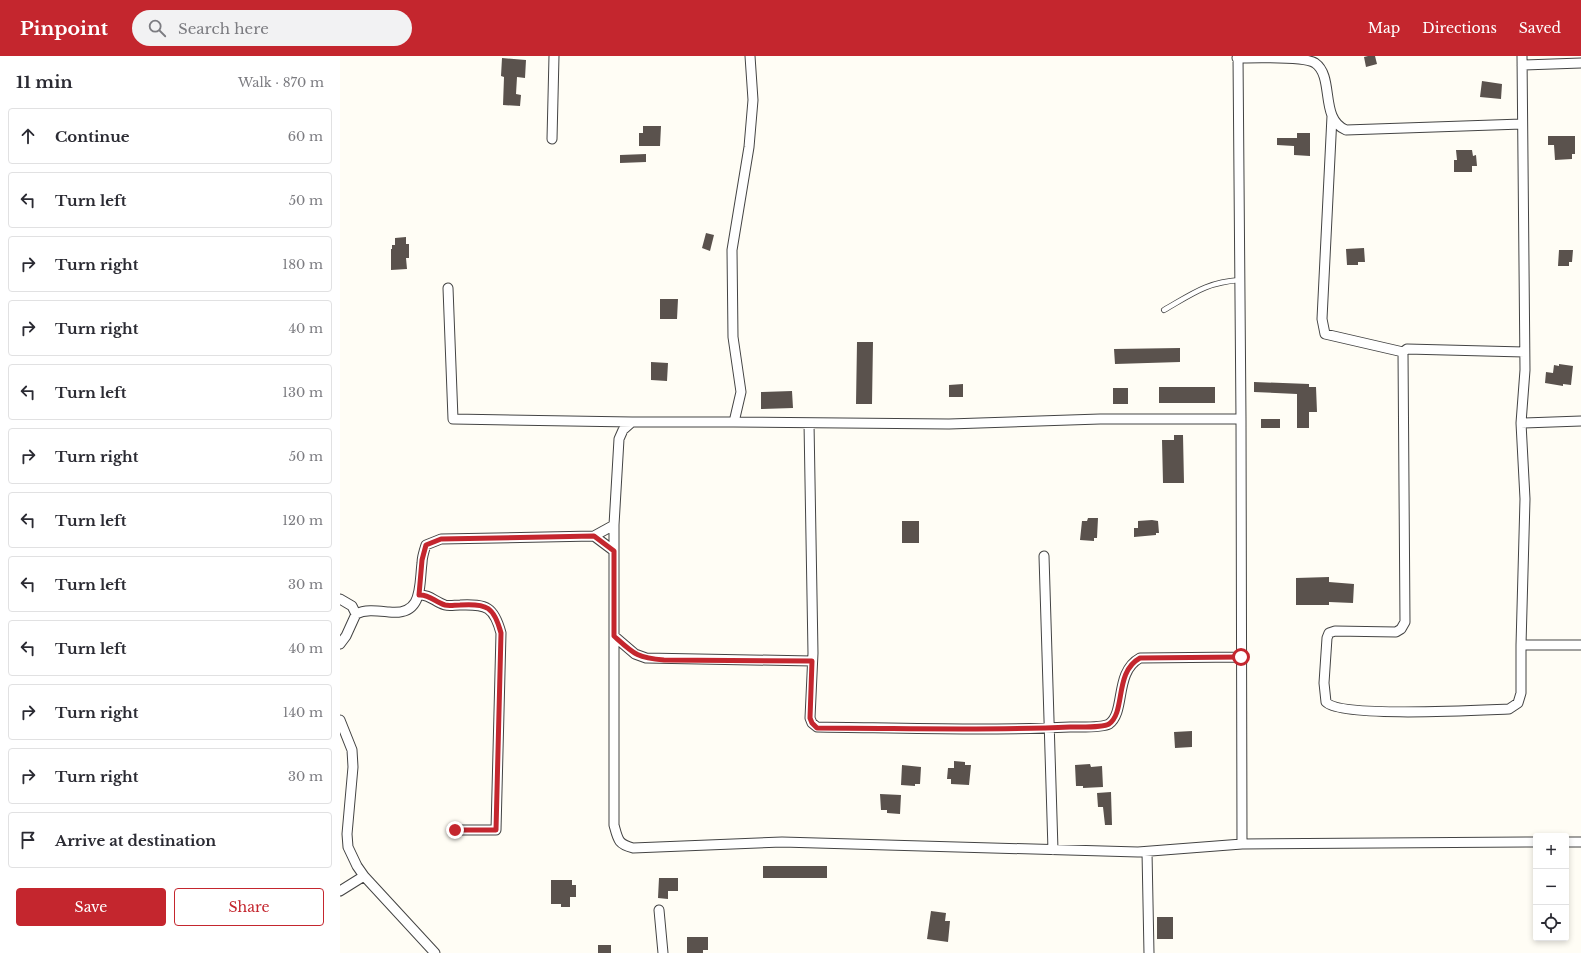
<!DOCTYPE html>
<meta charset="utf-8">
<style>
body{margin:0;font-family:"Libre Baskerville",serif;background:#f2f2f3;color:#2b2b33}
.controls{position:absolute;right:12px;bottom:12px;display:grid;overflow:hidden;border-radius:4px;box-shadow:0 2px 6px #0003}
.controls button{width:36px;height:36px;display:grid;place-items:center;padding:0;border:0;border-bottom:1px solid #e1e1e2;background:#fff;color:#2b2b33;font:20px sans-serif}
.stop{position:absolute;width:12px;height:12px;margin:-9px;border:3px solid #c4262e;border-radius:50%;background:#fff}
.stop.end{background:#c4262e;border-color:#fff;box-shadow:0 1px 4px #0008}
.list{margin:0;padding:0;list-style:none}
h2{display:flex;justify-content:space-between;align-items:center;height:52px;margin:0;padding:0 16px;font-size:17px}
h2 small{font-size:13px;font-weight:400;color:#7c7c81}
.list li{display:grid;grid-template-columns:26px 1fr auto;gap:12px;align-items:center;box-sizing:border-box;height:56px;margin:0 8px 8px;padding:0 8px;border:1px solid #e1e1e2;border-radius:4px}
.list b{display:block;font-size:15px;white-space:nowrap}
.list em{font-size:13px;font-style:normal;color:#7c7c81}
.actions{display:flex;gap:8px;padding:12px 16px}
.actions a{flex:1;padding:9px 0;border:1px solid #c4262e;border-radius:4px;text-align:center;font-size:14px;color:#c4262e}
.actions .main{background:#c4262e;color:#fff}
.icon{flex:none;width:22px;height:22px;fill:none;stroke:currentColor;stroke-width:2;stroke-linecap:round;stroke-linejoin:round}
.map{position:relative;flex:none;width:1241px;height:897px;overflow:hidden}
header{display:flex;align-items:center;gap:24px;box-sizing:border-box;height:56px;padding:0 20px;background:#c4262e;color:#fff}
header strong{font-size:19px}
nav{display:flex;gap:22px;margin-inline-start:auto;font-size:14px}
.search{width:280px;height:36px;background:#f2f2f3;display:flex;align-items:center;gap:10px;box-sizing:border-box;padding:0 14px;border-radius:22px;color:#7c7c81;font-size:15px}
main{display:flex}
aside{flex:1;background:#fff}
.map>svg:first-child{display:block}
</style>
<header>
<strong>Pinpoint</strong>
<div class="search"><svg class="icon" aria-label="search" viewBox="0 0 24 24"><circle cx="10" cy="10" r="6"/><path d="M15 15l6 6"/></svg>Search here</div>
<nav><a>Map</a><a>Directions</a><a>Saved</a></nav>
</header>
<main>
<aside>
<h2>11 min<small>Walk · 870 m</small></h2>
<ul class="list">
<li><svg class="icon" aria-label="ahead" viewBox="0 0 24 24"><path d="M12 20V5M6 11l6-6 6 6"/></svg><div><b>Continue</b></div><em>60 m</em></li>
<li><svg class="icon" aria-label="left" viewBox="0 0 24 24"><path d="M17 20v-9H6M10 6l-5 5 5 5"/></svg><div><b>Turn left</b></div><em>50 m</em></li>
<li><svg class="icon" aria-label="right" viewBox="0 0 24 24"><path d="M7 20v-9h11M14 6l5 5-5 5"/></svg><div><b>Turn right</b></div><em>180 m</em></li>
<li><svg class="icon" aria-label="right" viewBox="0 0 24 24"><path d="M7 20v-9h11M14 6l5 5-5 5"/></svg><div><b>Turn right</b></div><em>40 m</em></li>
<li><svg class="icon" aria-label="left" viewBox="0 0 24 24"><path d="M17 20v-9H6M10 6l-5 5 5 5"/></svg><div><b>Turn left</b></div><em>130 m</em></li>
<li><svg class="icon" aria-label="right" viewBox="0 0 24 24"><path d="M7 20v-9h11M14 6l5 5-5 5"/></svg><div><b>Turn right</b></div><em>50 m</em></li>
<li><svg class="icon" aria-label="left" viewBox="0 0 24 24"><path d="M17 20v-9H6M10 6l-5 5 5 5"/></svg><div><b>Turn left</b></div><em>120 m</em></li>
<li><svg class="icon" aria-label="left" viewBox="0 0 24 24"><path d="M17 20v-9H6M10 6l-5 5 5 5"/></svg><div><b>Turn left</b></div><em>30 m</em></li>
<li><svg class="icon" aria-label="left" viewBox="0 0 24 24"><path d="M17 20v-9H6M10 6l-5 5 5 5"/></svg><div><b>Turn left</b></div><em>40 m</em></li>
<li><svg class="icon" aria-label="right" viewBox="0 0 24 24"><path d="M7 20v-9h11M14 6l5 5-5 5"/></svg><div><b>Turn right</b></div><em>140 m</em></li>
<li><svg class="icon" aria-label="right" viewBox="0 0 24 24"><path d="M7 20v-9h11M14 6l5 5-5 5"/></svg><div><b>Turn right</b></div><em>30 m</em></li>
<li><svg class="icon" aria-label="arrive" viewBox="0 0 24 24"><path d="M6 21V4h12l-3 4 3 4H6"/></svg><div><b>Arrive at destination</b></div></li>
</ul>
<div class="actions"><a class="main">Save</a><a>Share</a></div>
</aside>
<div class="map">
<svg width="1241" height="897" viewBox="0 0 1241 897">
<rect width="100%" height="100%" fill="#fffdf5"/>
<path fill="#5a524d" d="M 1028,0 L 1035,0 L 1037,8 L 1026,11 L 1024,1 Z
M 162,2 L 186,4 L 185,22 L 177,21 L 176,38 L 181,39 L 180,50 L 163,49 L 164,21 L 161,20 Z
M 1142,25 L 1162,28 L 1161,43 L 1140,41 Z
M 303,70 L 321,70 L 320,90 L 299,90 L 299,77 L 303,77 Z
M 957,77 L 970,77 L 970,100 L 954,99 L 954,90 L 937,89 L 937,82 L 957,82 Z
M 1208,80 L 1235,80 L 1235,98 L 1232,98 L 1232,103 L 1215,104 L 1214,89 L 1208,89 Z
M 1116,94 L 1132,94 L 1133,100 L 1136,99 L 1137,110 L 1132,110 L 1132,116 L 1114,116 L 1114,104 L 1117,104 Z
M 306,98 L 306,106 L 280,107 L 280,99 Z
M 366,177 L 374,179 L 370,195 L 362,192 Z
M 66,181 L 66,188 L 69,188 L 69,202 L 66,202 L 67,213 L 51,214 L 51,193 L 52,193 L 52,189 L 55,189 L 55,182 Z
M 1024,192 L 1025,206 L 1018,206 L 1018,209 L 1007,209 L 1006,193 Z
M 1219,194 L 1233,194 L 1232,206 L 1229,206 L 1229,210 L 1218,210 Z
M 320,243 L 338,243 L 337,263 L 320,263 Z
M 517,286 L 533,286 L 532,348 L 516,348 Z
M 840,292 L 840,306 L 775,308 L 774,293 Z
M 311,306 L 328,307 L 327,325 L 311,324 Z
M 1219,308 L 1233,310 L 1231,329 L 1223,328 L 1223,330 L 1205,327 L 1206,316 L 1213,317 L 1214,309 L 1219,310 Z
M 914,326 L 969,328 L 969,331 L 976,331 L 977,356 L 969,356 L 969,372 L 957,372 L 957,338 L 914,336 Z
M 623,328 L 623,341 L 609,341 L 609,329 Z
M 819,331 L 875,331 L 875,347 L 819,347 Z
M 773,332 L 788,332 L 788,348 L 773,348 Z
M 452,335 L 453,352 L 421,353 L 421,336 Z
M 921,363 L 940,363 L 940,372 L 921,372 Z
M 834,379 L 843,379 L 844,427 L 823,427 L 822,384 L 834,384 Z
M 748,462 L 758,462 L 757,482 L 754,482 L 754,485 L 740,484 L 742,465 L 747,465 Z
M 812,464 L 818,465 L 819,477 L 816,477 L 816,479 L 794,481 L 794,472 L 798,472 L 798,465 Z
M 562,465 L 579,465 L 579,487 L 562,487 Z
M 989,521 L 989,526 L 1014,528 L 1013,547 L 989,546 L 989,549 L 956,549 L 956,522 Z
M 852,675 L 852,691 L 835,692 L 834,676 Z
M 614,705 L 625,706 L 625,709 L 631,709 L 629,729 L 611,728 L 611,723 L 607,723 L 608,712 L 614,712 Z
M 750,708 L 751,711 L 762,710 L 763,731 L 743,732 L 743,730 L 736,730 L 735,709 Z
M 562,709 L 581,711 L 580,728 L 575,728 L 575,730 L 561,729 Z
M 771,736 L 772,769 L 765,769 L 763,751 L 758,751 L 757,737 Z
M 540,738 L 561,739 L 560,758 L 547,757 L 547,754 L 541,754 Z
M 423,810 L 487,810 L 487,822 L 423,822 Z
M 319,822 L 338,822 L 338,835 L 328,835 L 328,843 L 318,842 Z
M 211,824 L 232,824 L 232,829 L 236,829 L 236,841 L 230,841 L 230,851 L 221,851 L 221,848 L 211,848 Z
M 591,855 L 606,857 L 605,865 L 610,865 L 608,886 L 587,883 Z
M 817,861 L 833,861 L 833,883 L 817,883 Z
M 347,881 L 368,881 L 368,894 L 363,894 L 363,897 L 347,897 Z
M 258,889 L 271,889 L 271,897 L 258,897 Z"/>
<g fill="none" stroke-linecap="round" stroke-linejoin="round">
<g stroke="#444" stroke-width="6">
<path id="service" d="M 824,254 C 852,238 867,226 900,224"/>
</g>
<g stroke="#444" stroke-width="11">
<path id="minor" d="M 410,0 L 413,44 L 409,91 L 392,194 L 393,281 L 401,336 L 394,366 L 292,366 L 283,374 L 279,383 L 274,469 L 274,769 C 278,784 278,788 293,792 L 442,786 L 798,796 L 902,788 L 1196,786
M 898,0 L 901,363 L 902,788
M 897,2 C 913,2 964,0 975,7 C 995,21 979,63 1006,74 L 1182,68
M 1182,9 L 1241,7
M 992,60 L 982,263 L 985,278 L 1063,296
M 212,83 L 214,0
M 108,232 L 113,363 L 292,366
M 1184,296 L 1067,293 L 1063,296 L 1065,566 L 1061,573 L 1056,576 L 995,575 L 989,577 L 987,582 L 984,627 L 986,646 C 1000,662 1141,654 1169,653 L 1178,647 L 1181,637 L 1181,589 L 1241,589
M 394,366 L 609,368 L 760,363 L 901,363
M 469,367 L 473,597 L 470,662 L 472,667 L 477,671 C 561,672 646,675 730,671 C 739,671 762,672 769,668 C 786,656 774,616 800,602 L 901,601
M 1181,367 L 1241,365
M 254,480 L 274,495
M 704,500 L 713,794
M 79,539 C 89,538 95,546 105,549 C 109,550 115,549 120,549 C 147,548 154,551 161,577 L 156,774 L 115,774
M 0,543 L 12,550 L 16,558 L 6,580 L 0,588
M 16,558 C 26,553 38,555 49,556 C 83,560 79,531 82,507 C 82,501 84,495 86,489 L 101,483 L 254,480 L 274,469
M 274,580 L 295,598 L 306,602 L 472,605
M 1181,589 L 1185,443 L 1181,367 L 1185,314 L 1182,0
M 0,664 L 12,694 L 13,711 L 7,778 L 8,791 L 17,810 L 24,820
M 1226,786 L 1241,786
M 807,796 L 809,897
M 0,835 L 24,820 L 95,897
M 319,854 L 323,897"/>
</g>
<use href="#service" stroke="#fff" stroke-width="4.5"/>
<use href="#minor" stroke="#fff" stroke-width="9"/>
</g>
<g fill="none" stroke-linecap="round" stroke-linejoin="round">
<path stroke="#c4262e" stroke-width="5" d="M 115,774 L 156,774 L 161,577 C 154,551 147,547 120,549 C 115,549 109,550 105,549 C 95,546 89,538 79,539 L 82,504 L 86,489 L 101,483 L 254,480 L 274,495 L 274,580 C 294,598 297,602 324,604 L 472,605 L 470,662 L 472,667 L 477,672 C 561,672 646,675 730,671 C 739,671 762,672 769,668 C 786,656 774,616 800,602 L 901,601"/>
</g>
</svg>
<div class="controls">
<button>+</button>
<button>−</button>
<button><svg class="icon" aria-label="locate" viewBox="0 0 24 24"><circle cx="12" cy="12" r="6"/><path d="M12 2v4M12 18v4M2 12h4M18 12h4"/></svg></button>
</div>
<div class="stop" style="left:901px;top:601px"></div>
<div class="stop end" style="left:115px;top:774px"></div>
</div>
</main>
